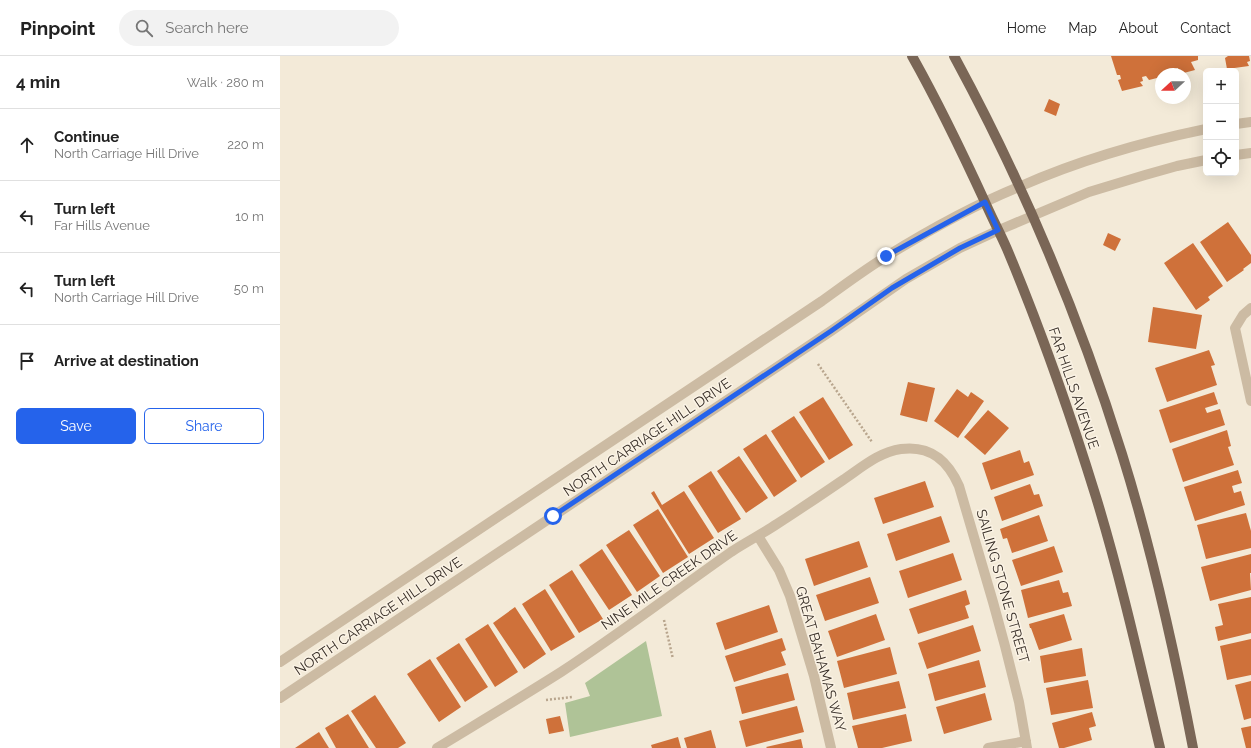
<!DOCTYPE html>
<meta charset="utf-8">
<style>
body{margin:0;font-family:Raleway,sans-serif;background:#f2f2f2;color:#222}
.controls{position:absolute;right:12px;top:12px;display:grid;overflow:hidden;border-radius:6px;box-shadow:0 4px 16px #0002}
.controls button{width:36px;height:36px;display:grid;place-items:center;padding:0;border:0;border-bottom:1px solid #e0e0e0;background:#fff;color:#222;font:20px sans-serif}
.compass{position:absolute;left:875px;top:12px;width:36px;height:36px;border-radius:50%;background:#fff;box-shadow:0 4px 16px #0002;rotate:249deg}
.stop{position:absolute;width:12px;height:12px;margin:-9px;border:3px solid #2563eb;border-radius:50%;background:#fff}
.stop.end{background:#2563eb;border-color:#fff;box-shadow:0 1px 4px #0008}
.list{margin:0;padding:0;list-style:none}
h2{display:flex;justify-content:space-between;align-items:center;height:52px;margin:0;padding:0 16px;font-size:17px}
h2 small{font-size:13px;font-weight:400;color:#767676}
.list li{display:grid;grid-template-columns:26px 1fr auto;gap:12px;align-items:center;box-sizing:border-box;height:72px;padding:0 16px;border-top:1px solid #e0e0e0}
.list b{display:block;font-size:15px;white-space:nowrap}
.list p{margin:0;font-size:13px;white-space:nowrap;color:#767676}
.list em{font-size:13px;font-style:normal;color:#767676}
.actions{display:flex;gap:8px;padding:12px 16px}
.actions a{flex:1;padding:9px 0;border:1px solid #2563eb;border-radius:6px;text-align:center;font-size:14px;color:#2563eb}
.actions .main{background:#2563eb;color:#fff}
.icon{flex:none;width:22px;height:22px;fill:none;stroke:currentColor;stroke-width:2;stroke-linecap:round;stroke-linejoin:round}
.map{position:relative;flex:none;width:971px;height:692px;overflow:hidden}
header{display:flex;align-items:center;gap:24px;box-sizing:border-box;height:56px;padding:0 20px;background:#fff;border-bottom:1px solid #e0e0e0}
header strong{font-size:19px}
nav{display:flex;gap:22px;margin-inline-start:auto;font-size:14px}
.search{width:280px;height:36px;background:#f2f2f2;display:flex;align-items:center;gap:10px;box-sizing:border-box;padding:0 14px;border-radius:22px;color:#767676;font-size:15px}
main{display:flex}
aside{flex:1;background:#fff}
.map>svg:first-child{display:block}
</style>
<header>
<strong>Pinpoint</strong>
<div class="search"><svg class="icon" aria-label="search" viewBox="0 0 24 24"><circle cx="10" cy="10" r="6"/><path d="M15 15l6 6"/></svg>Search here</div>
<nav><a>Home</a><a>Map</a><a>About</a><a>Contact</a></nav>
</header>
<main>
<aside>
<h2>4 min<small>Walk · 280 m</small></h2>
<ul class="list">
<li><svg class="icon" aria-label="ahead" viewBox="0 0 24 24"><path d="M12 20V5M6 11l6-6 6 6"/></svg><div><b>Continue</b><p>North Carriage Hill Drive</p></div><em>220 m</em></li>
<li><svg class="icon" aria-label="left" viewBox="0 0 24 24"><path d="M17 20v-9H6M10 6l-5 5 5 5"/></svg><div><b>Turn left</b><p>Far Hills Avenue</p></div><em>10 m</em></li>
<li><svg class="icon" aria-label="left" viewBox="0 0 24 24"><path d="M17 20v-9H6M10 6l-5 5 5 5"/></svg><div><b>Turn left</b><p>North Carriage Hill Drive</p></div><em>50 m</em></li>
<li><svg class="icon" aria-label="arrive" viewBox="0 0 24 24"><path d="M6 21V4h12l-3 4 3 4H6"/></svg><div><b>Arrive at destination</b></div></li>
</ul>
<div class="actions"><a class="main">Save</a><a>Share</a></div>
</aside>
<div class="map">
<svg width="971" height="692" viewBox="0 0 971 692">
<rect width="100%" height="100%" fill="#f3ead8"/>
<path fill="#afc397" d="M 366,585 L 382,660 L 290,681 L 285,647 L 310,640 L 305,627 Z"/>
<path fill="#cf713a" d="M 831,0 L 918,0 L 918,4 L 911,6 L 915,14 L 900,18 L 898,12 L 890,14 L 891,18 L 881,18 L 881,21 L 869,24 L 866,20 L 862,21 L 863,25 L 860,26 L 863,30 L 842,35 L 838,24 L 841,23 L 840,19 L 837,19 Z
M 948,0 L 969,0 L 970,5 L 967,6 L 969,10 L 947,13 L 945,2 Z
M 769,43 L 780,48 L 776,60 L 764,55 Z
M 948,166 L 971,199 L 971,207 L 963,213 L 964,214 L 947,226 L 920,186 Z
M 828,177 L 841,183 L 835,195 L 823,189 Z
M 913,187 L 943,230 L 928,241 L 930,244 L 916,254 L 884,207 Z
M 873,251 L 922,259 L 916,293 L 868,286 Z
M 929,294 L 935,309 L 931,310 L 937,329 L 887,346 L 875,312 Z
M 628,326 L 655,332 L 647,366 L 620,359 Z
M 677,333 L 688,341 L 691,336 L 704,345 L 678,382 L 654,365 Z
M 934,336 L 938,348 L 925,352 L 927,357 L 940,353 L 945,369 L 890,387 L 879,354 Z
M 543,341 L 573,389 L 549,404 L 519,356 Z
M 708,354 L 729,372 L 705,399 L 684,381 Z
M 514,360 L 545,406 L 521,422 L 491,375 Z
M 947,374 L 951,390 L 948,391 L 954,409 L 903,426 L 892,393 Z
M 486,378 L 517,425 L 494,441 L 463,393 Z
M 740,394 L 744,407 L 749,405 L 754,419 L 711,434 L 702,407 Z
M 459,400 L 488,442 L 466,457 L 437,415 Z
M 958,414 L 962,427 L 952,430 L 954,437 L 961,435 L 965,449 L 915,465 L 904,431 Z
M 431,415 L 461,463 L 438,477 L 408,430 Z
M 645,425 L 654,451 L 603,468 L 594,442 Z
M 750,428 L 754,439 L 759,438 L 763,450 L 722,465 L 714,441 Z
M 374,435 L 382,449 L 404,435 L 434,482 L 409,498 L 371,437 Z
M 378,453 L 408,501 L 383,517 L 353,469 Z
M 966,457 L 971,475 L 971,492 L 926,503 L 917,469 Z
M 759,459 L 768,485 L 732,497 L 727,482 L 723,483 L 720,473 Z
M 661,460 L 670,486 L 616,505 L 607,478 Z
M 349,474 L 380,520 L 357,536 L 326,489 Z
M 579,485 L 588,511 L 534,530 L 525,503 Z
M 774,490 L 783,516 L 741,530 L 732,504 Z
M 322,493 L 352,539 L 329,554 L 299,509 Z
M 673,497 L 682,524 L 628,542 L 619,515 Z
M 971,498 L 971,517 L 970,517 L 971,534 L 930,545 L 921,511 Z
M 292,514 L 323,563 L 299,577 L 269,529 Z
M 590,521 L 599,547 L 545,565 L 536,539 Z
M 779,524 L 783,537 L 788,536 L 792,550 L 748,562 L 741,534 Z
M 265,533 L 295,581 L 271,595 L 242,548 Z
M 686,534 L 690,548 L 685,550 L 689,562 L 638,578 L 629,553 Z
M 971,541 L 971,577 L 938,585 L 935,571 L 943,569 L 938,548 Z
M 489,549 L 498,576 L 445,594 L 436,567 Z
M 235,551 L 266,598 L 244,613 L 213,567 Z
M 596,558 L 605,584 L 557,601 L 548,575 Z
M 784,558 L 792,584 L 759,594 L 751,572 L 750,572 L 749,568 Z
M 208,568 L 238,616 L 215,631 L 185,583 Z
M 693,569 L 701,595 L 647,613 L 638,587 Z
M 502,582 L 506,594 L 501,596 L 506,609 L 454,626 L 445,600 Z
M 971,583 L 971,619 L 947,624 L 940,590 Z
M 179,587 L 208,631 L 185,646 L 156,602 Z
M 610,591 L 617,618 L 564,632 L 557,605 Z
M 802,592 L 806,620 L 764,627 L 760,600 Z
M 150,603 L 181,651 L 159,666 L 127,618 Z
M 699,604 L 706,631 L 655,645 L 648,618 Z
M 508,617 L 515,644 L 462,658 L 455,631 Z
M 808,624 L 813,652 L 771,659 L 766,632 Z
M 619,625 L 626,652 L 573,664 L 567,637 Z
M 971,625 L 971,662 L 964,664 L 955,629 Z
M 705,637 L 712,664 L 664,678 L 656,651 Z
M 95,639 L 126,687 L 118,692 L 96,692 L 71,655 Z
M 517,650 L 524,676 L 466,691 L 459,665 Z
M 812,656 L 816,670 L 809,672 L 812,684 L 784,692 L 779,692 L 772,667 Z
M 68,658 L 89,692 L 56,692 L 45,672 Z
M 626,658 L 632,685 L 602,692 L 578,692 L 572,670 Z
M 280,660 L 284,675 L 269,678 L 266,663 Z
M 971,670 L 971,692 L 966,692 L 961,672 Z
M 431,674 L 436,692 L 407,692 L 404,682 Z
M 39,676 L 49,692 L 15,692 Z
M 398,681 L 401,692 L 372,692 L 371,689 Z
M 521,683 L 523,692 L 487,692 L 486,691 Z"/>
<g fill="none" stroke-linecap="round" stroke-linejoin="round">
<path stroke="#b8a58d" stroke-width="2.5" stroke-dasharray="2 2" stroke-linecap="butt" d="M 538,308 L 592,386
M 384,564 L 393,603
M 266,644 L 292,641"/>
<path stroke="#ccbba3" stroke-width="10" d="M 956,68 L 971,66
M 956,99 L 971,97
M 971,252 L 963,259 L 955,272 L 971,345
M 478,480 L 499,514 L 510,540 L 534,620 L 551,692
M 0,606 L 542,245 C 563,230 584,214 607,200 C 649,174 694,149 741,130 C 800,104 863,86 926,73
M 0,642 L 551,275 L 626,223 L 680,192 L 719,174 L 809,136 L 865,119 L 897,110 L 926,104
M 157,692 C 198,667 240,642 281,616 C 339,578 394,536 451,496 C 466,486 482,478 497,468 C 519,454 541,439 563,424 C 581,412 599,396 621,393 C 651,389 668,405 679,430 L 713,546 L 725,590 L 739,646 L 747,692
M 708,692 L 746,685"/>
<path stroke="#7a6656" stroke-width="10" d="M 632,0 C 659,48 682,96 705,146 C 712,162 720,177 727,193 C 761,274 790,357 816,441 C 841,523 860,608 880,692
M 674,0 C 743,127 799,260 842,398 C 872,494 894,593 913,692"/>
</g>
<g fill="none" stroke-linecap="round" stroke-linejoin="round">
<path stroke="#2563eb" stroke-width="5" d="M 273,460 L 551,275 L 612,232 L 680,192 L 718,174 L 705,146 L 606,200"/>
</g>
<g text-anchor="middle" stroke-width="3" stroke-linejoin="round" paint-order="stroke">
<g font-size="14" fill="#362d26" stroke="#fbf3e5">
<text transform="translate(794 332) rotate(71)" y="5">FAR HILLS AVENUE</text>
<text transform="translate(367 381) rotate(-34)" y="5">NORTH CARRIAGE HILL DRIVE</text>
<text transform="translate(389 524) rotate(-35)" y="5">NINE MILE CREEK DRIVE</text>
<text transform="translate(723 530) rotate(74)" y="5">SAILING STONE STREET</text>
<text transform="translate(98 560) rotate(-34)" y="5">NORTH CARRIAGE HILL DRIVE</text>
<text transform="translate(541 603) rotate(74)" y="5">GREAT BAHAMAS WAY</text>
</g>
</g>
</svg>
<div class="controls">
<button>+</button>
<button>−</button>
<button><svg class="icon" aria-label="locate" viewBox="0 0 24 24"><circle cx="12" cy="12" r="6"/><path d="M12 2v4M12 18v4M2 12h4M18 12h4"/></svg></button>
</div>
<svg class="compass" viewBox="-18 -18 36 36"><path d="M0-13l5 13h-10z" fill="#e53935"/><path d="M0 13l5-13h-10z" fill="#767676"/></svg>
<div class="stop" style="left:273px;top:460px"></div>
<div class="stop end" style="left:606px;top:200px"></div>
</div>
</main>
